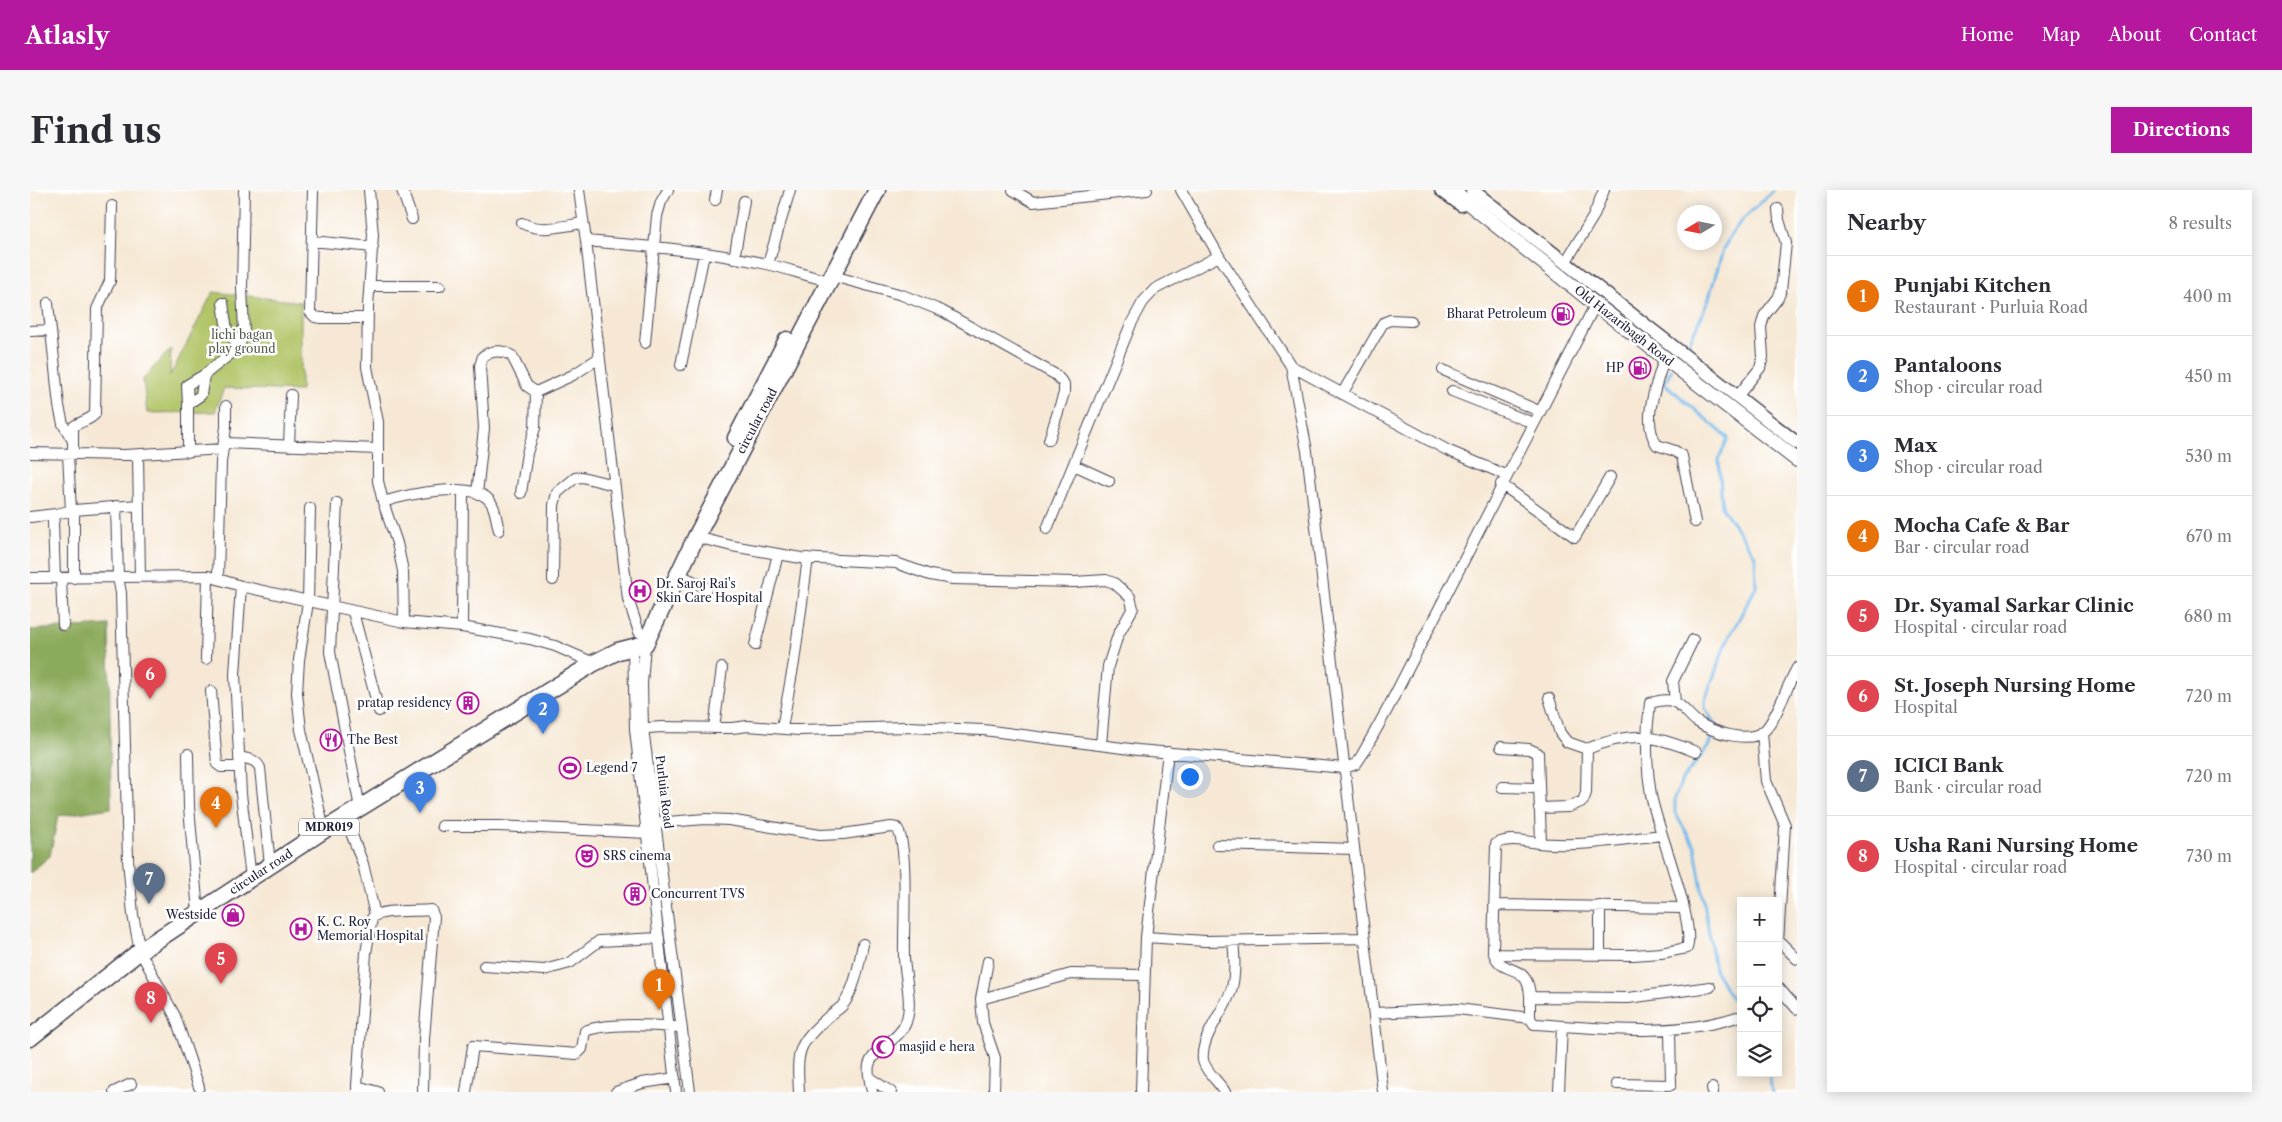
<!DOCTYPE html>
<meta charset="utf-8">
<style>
body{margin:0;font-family:"Libre Caslon Text",serif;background:#f7f7f7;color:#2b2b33}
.controls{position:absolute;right:15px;bottom:15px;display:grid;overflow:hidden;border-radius:0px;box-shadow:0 2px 12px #0003}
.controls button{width:45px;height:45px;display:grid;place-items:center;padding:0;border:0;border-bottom:1px solid #e1e1e2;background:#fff;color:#2b2b33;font:25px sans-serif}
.compass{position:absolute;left:1647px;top:15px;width:45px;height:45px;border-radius:50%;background:#fff;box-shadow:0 2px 12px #0003;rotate:260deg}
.you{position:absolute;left:1159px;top:586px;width:18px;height:18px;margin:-12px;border:4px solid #fff;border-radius:50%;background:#1a73e8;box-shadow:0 0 0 8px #1a73e833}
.badge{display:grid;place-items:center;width:32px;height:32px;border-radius:50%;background:#b5179e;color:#fff;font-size:16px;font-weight:700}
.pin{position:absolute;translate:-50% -41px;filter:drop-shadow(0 1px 2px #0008)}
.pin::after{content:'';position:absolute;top:26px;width:18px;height:15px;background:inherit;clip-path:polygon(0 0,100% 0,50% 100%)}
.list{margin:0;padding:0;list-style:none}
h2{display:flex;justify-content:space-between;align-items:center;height:65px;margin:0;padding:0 20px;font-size:21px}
h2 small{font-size:16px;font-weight:400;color:#7c7c81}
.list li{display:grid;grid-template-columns:32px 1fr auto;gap:15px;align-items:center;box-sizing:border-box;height:80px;padding:0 20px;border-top:1px solid #e1e1e2}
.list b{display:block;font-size:19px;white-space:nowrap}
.list p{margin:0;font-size:16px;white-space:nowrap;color:#7c7c81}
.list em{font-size:16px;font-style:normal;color:#7c7c81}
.icon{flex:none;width:28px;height:28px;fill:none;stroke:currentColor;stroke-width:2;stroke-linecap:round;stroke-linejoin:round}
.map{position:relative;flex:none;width:1767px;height:902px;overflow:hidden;border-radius:0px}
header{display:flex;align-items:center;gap:30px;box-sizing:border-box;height:70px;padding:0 25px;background:#b5179e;color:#fff}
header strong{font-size:24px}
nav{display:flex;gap:28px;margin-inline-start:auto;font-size:18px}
.intro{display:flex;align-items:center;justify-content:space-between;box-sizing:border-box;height:120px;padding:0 30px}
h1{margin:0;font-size:35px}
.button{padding:12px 22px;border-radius:0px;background:#b5179e;color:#fff;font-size:18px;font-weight:700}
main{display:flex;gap:30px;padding:0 30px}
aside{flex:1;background:#fff;border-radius:0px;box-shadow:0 2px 12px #0003}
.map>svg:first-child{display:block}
</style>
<header>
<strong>Atlasly</strong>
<nav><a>Home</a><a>Map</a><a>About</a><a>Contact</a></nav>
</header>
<div class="intro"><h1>Find us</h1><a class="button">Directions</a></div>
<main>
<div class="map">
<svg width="1767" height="902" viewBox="0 0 1767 902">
<rect width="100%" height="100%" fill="#fff"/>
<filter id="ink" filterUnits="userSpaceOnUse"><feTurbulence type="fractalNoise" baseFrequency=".02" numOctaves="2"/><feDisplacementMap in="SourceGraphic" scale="10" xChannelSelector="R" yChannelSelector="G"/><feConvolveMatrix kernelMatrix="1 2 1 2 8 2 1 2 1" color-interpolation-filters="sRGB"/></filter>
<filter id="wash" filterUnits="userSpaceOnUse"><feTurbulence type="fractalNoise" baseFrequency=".0096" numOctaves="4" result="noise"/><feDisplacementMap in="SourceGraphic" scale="20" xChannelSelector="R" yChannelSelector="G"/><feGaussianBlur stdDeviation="1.12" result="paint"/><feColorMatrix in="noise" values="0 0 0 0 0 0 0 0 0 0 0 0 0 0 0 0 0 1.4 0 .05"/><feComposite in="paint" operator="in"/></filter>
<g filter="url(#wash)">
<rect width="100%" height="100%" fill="#f6e8d4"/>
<path fill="#b1c568" stroke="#6a7452" d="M 183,102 L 271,112 L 271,201 L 194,198 L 185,222 L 117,223 L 113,189 L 141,159 L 140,186 Z"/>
<path fill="#8caa5c" stroke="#57664c" d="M 79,435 L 81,618 L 28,626 L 20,666 L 0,683 L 0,440 Z"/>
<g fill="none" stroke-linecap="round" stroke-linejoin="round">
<path stroke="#77bced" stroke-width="3" d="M 1655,162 L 1678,111 L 1693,60 L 1701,44 L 1712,30 L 1743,1
M 1642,179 L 1634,193 L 1698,248 L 1689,269 L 1692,317 L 1725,366 L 1726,397 L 1696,453 L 1675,510 L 1675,519 L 1685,534
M 1682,546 L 1678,557 L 1652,590 L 1645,608 L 1645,623 L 1665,657 L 1685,781 L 1711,824
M 1739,883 L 1742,902"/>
</g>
</g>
<g filter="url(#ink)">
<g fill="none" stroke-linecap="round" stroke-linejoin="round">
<g stroke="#424052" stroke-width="12">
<path id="minor" d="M 283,0 L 280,122 L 285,127 L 291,128 L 338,128
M 339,0 L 343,45 L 338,116 L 337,177 L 348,232 L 348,291 L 353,312 L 367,353 L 373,381 L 374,432
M 372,0 L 382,29
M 549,0 L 556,51 C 617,56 678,61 737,74 C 759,79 779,87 800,91
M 983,0 L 1003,12 L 1117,0
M 1151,0 L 1189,66 L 1261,176 L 1277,261 L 1353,902
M 685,10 L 687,0
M 492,33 C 511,43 532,36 553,33
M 282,51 L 343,57
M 556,51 L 598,409 L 609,442
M 704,69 L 714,11
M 1535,73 L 1563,27 L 1574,0
M 738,74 L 760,0
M 803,86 L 872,105 L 912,121 L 1026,185 L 1034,194 L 1034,203 L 1019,250
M 340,96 L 410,96
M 18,113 L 29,216 L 33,234 L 43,251
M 193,113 L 197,140 L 209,157
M 0,141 L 21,140
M 615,153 L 627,26 L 631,12 L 638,0
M 1633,172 C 1626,197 1611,231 1627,255 L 1645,261 L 1652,266 L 1665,332
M 651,175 L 674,64
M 1261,176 L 1417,260 L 1476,285
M 1413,180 L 1509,221
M 1422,201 L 1503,233
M 1312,204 L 1353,133 L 1360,130 L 1381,131
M 1707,207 L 1730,178 L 1733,167 L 1731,137 L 1734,126 L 1748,108 L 1751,101 L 1756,53 L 1749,30 L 1748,19
M 158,214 L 157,195 L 174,185
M 195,253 L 348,259
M 259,256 L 261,205
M 158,262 L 158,214 L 171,205 L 174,185 L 209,157 L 214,141 L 212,98 L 214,0
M 0,263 L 95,265 L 193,259
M 38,264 L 41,321
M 43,264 L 43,237 C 50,231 59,231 65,224 L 67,119 L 80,91 L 82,16
M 108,265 L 110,386
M 1044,275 L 1079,291
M 1471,294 L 1545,347 L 1580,287
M 491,303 L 497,263 L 505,238 L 506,202
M 447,304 L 454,238 L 450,176 L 453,166 C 463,160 473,160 482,166 L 497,196 L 506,202 L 543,185 L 569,168
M 353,312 C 375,305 442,290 459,310 C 466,317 466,331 469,340
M 307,313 L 300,462 L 330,618
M 86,316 L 88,387 L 91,403 L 98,670 L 103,725 L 110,761 L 145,826 L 169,897
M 280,318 L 278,412 L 269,470 L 267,503 L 271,540 L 294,640
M 44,320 L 44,388
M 0,327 L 26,324
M 1017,339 L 1101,134 L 1113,112 L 1125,99 L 1189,66
M 666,347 L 702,356 L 771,368 L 866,373 L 900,385 L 923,389 L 1044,392 L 1076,390 L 1084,393 L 1100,407 L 1103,418 L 1088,445 L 1078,476 L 1071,554
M 648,384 L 677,398
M 0,388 L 178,386 L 211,396 L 374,432 L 432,437 L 500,449 L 525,456 L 564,473
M 25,388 L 23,332 L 26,324 L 44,320 L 109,315
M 31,388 L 33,435
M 188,388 L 191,272 L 196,237 L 196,216
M 523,390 L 524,315 L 527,303 L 545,288 L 552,287 L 584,295
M 211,396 L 205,484 L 211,604 L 221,688
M 323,422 L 349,521
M 432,437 L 433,301
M 615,454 L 612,494 L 613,538 L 660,902
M 725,455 L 748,364
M 603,456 L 605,539 L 646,902
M 176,469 L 178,386
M 181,501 L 187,574 L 191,577 L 210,577
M 1519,508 L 1530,543 L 1537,552 L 1557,559
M 1645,512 L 1643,491 L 1663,450
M 684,538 L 692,478
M 752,538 L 764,472 L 778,368
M 605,539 L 631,537 L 702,538 L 718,536 L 769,540 L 877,537 L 954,540 L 1108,560 L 1315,578 L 1326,574 L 1332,565 L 1358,518 L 1563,119
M 1732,542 L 1736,591 L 1755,635 L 1748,753
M 1471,557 L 1499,559 L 1508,563 L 1511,653
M 158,564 L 159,617 L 168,723
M 209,567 C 218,569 226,569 230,578 L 240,675
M 1472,597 L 1509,598
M 1509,618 L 1538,617 L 1553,611 L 1556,603 L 1557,559 C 1601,541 1622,544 1666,562
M 315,627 L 333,674 L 345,725
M 625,633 L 675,629 L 699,630 L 790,645 L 813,644 L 861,637 L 867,638 C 879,655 873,742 874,768 C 875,788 883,813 876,832 C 870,850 843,859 839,875 C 837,883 841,894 842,902
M 412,636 L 469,636 L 618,643
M 1631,645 C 1590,650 1549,657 1508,653 C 1494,651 1479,647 1466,654 L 1463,760 C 1470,789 1497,769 1500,805 L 1504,807 L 1598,808 L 1680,797
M 1187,655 L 1324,659
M 1464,715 L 1653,718
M 1570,716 L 1570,765
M 1116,747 L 1138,562
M 1749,751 L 1767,769
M 1464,764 L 1603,765 L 1631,763 L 1657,758 C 1666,732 1627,639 1621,605 C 1616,576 1616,543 1620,513 C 1628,511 1634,509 1642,511 C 1652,514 1658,525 1666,531 C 1682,542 1719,555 1735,540 C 1746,530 1758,493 1767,478
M 958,771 L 951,809 L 953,833 L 965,868 L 964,902
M 454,776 L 514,780 L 540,773 L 569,751 L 629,748
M 1748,797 L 1767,819
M 1500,805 L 1500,828 L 1504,834 C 1571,838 1642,848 1707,827
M 951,809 L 1041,784 L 1114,785
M 1344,823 L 1428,819 L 1500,828
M 841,889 L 861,902
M 1587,894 L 1641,895 L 1640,840
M 327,896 L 336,763 L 342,728 C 351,718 387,722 401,720 L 404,727 L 394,849 L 393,902
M 1682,898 L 1683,902
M 84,902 L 101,894
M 327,902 L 327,896 L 348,902
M 436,902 L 443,856 L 547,864 L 552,859 L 555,841 C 576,833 621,835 645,837
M 586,902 L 612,893 L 645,888
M 769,902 C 767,863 766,855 797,828 C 801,824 808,820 812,816 C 825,800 829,774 833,754
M 1111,902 L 1116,747 L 1175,751 L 1335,748
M 1195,902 C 1189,892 1175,881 1173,870 C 1170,848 1194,821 1201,801 C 1206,785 1205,768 1203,751
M 1529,902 L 1532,836"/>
</g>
<g stroke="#424052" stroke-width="15">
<path id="tertiary" d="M 1411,0 L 1431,15
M 1442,0 L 1767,253"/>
</g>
<g stroke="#424052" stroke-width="16">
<path id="secondary" d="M 1422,0 L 1565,114 L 1767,270"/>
</g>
<g stroke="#424052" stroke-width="19">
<path id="primary" d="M 706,248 L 757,150
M 0,848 L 110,761 L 294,640 L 564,473 L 588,461 L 615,454 L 666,347 L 847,0"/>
</g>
<use href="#minor" stroke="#fff" stroke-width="10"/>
<use href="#tertiary" stroke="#fff" stroke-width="12"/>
<use href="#secondary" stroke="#fff" stroke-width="14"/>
<use href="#primary" stroke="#fff" stroke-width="16"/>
</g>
</g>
<defs>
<g id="fuel-ring" transform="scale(1.125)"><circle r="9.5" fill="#fff" stroke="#b5179e" stroke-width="1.5"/><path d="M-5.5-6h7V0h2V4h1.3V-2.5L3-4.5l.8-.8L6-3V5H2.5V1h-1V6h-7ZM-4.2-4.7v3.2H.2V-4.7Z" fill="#b5179e"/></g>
<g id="hospital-ring" transform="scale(1.125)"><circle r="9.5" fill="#fff" stroke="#b5179e" stroke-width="1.5"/><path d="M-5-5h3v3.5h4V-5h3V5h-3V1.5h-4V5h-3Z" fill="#b5179e"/></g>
<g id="building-ring" transform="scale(1.125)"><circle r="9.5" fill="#fff" stroke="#b5179e" stroke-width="1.5"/><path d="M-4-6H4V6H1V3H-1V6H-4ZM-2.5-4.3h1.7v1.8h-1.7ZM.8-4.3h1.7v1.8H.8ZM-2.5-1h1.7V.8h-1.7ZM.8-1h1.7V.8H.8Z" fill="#b5179e"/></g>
<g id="restaurant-ring" transform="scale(1.125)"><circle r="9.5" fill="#fff" stroke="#b5179e" stroke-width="1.5"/><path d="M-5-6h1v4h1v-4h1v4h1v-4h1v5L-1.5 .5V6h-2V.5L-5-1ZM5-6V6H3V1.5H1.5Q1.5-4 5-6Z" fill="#b5179e"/></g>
<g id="stadium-ring" transform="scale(1.125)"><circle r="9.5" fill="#fff" stroke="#b5179e" stroke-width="1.5"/><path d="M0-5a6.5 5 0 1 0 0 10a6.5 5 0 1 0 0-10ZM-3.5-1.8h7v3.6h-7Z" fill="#b5179e"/></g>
<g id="theatre-ring" transform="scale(1.125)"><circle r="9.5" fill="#fff" stroke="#b5179e" stroke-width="1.5"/><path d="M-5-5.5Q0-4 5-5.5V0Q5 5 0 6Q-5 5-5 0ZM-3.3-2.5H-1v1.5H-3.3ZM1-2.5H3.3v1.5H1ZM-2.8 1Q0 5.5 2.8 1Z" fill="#b5179e"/></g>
<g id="shop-ring" transform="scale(1.125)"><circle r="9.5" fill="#fff" stroke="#b5179e" stroke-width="1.5"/><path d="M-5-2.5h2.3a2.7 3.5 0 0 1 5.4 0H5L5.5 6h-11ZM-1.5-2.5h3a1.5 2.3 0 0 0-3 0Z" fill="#b5179e"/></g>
<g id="mosque-ring" transform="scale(1.125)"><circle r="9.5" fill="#fff" stroke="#b5179e" stroke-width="1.5"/><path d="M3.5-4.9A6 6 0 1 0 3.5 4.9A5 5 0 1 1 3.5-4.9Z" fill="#b5179e"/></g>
</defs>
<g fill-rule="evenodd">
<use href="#fuel-ring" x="1533" y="124"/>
<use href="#fuel-ring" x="1610" y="178"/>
<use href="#hospital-ring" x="610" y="401"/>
<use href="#building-ring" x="438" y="513"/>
<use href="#restaurant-ring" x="301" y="550"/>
<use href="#stadium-ring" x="540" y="578"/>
<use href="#theatre-ring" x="557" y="666"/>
<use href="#building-ring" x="605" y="704"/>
<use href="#shop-ring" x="203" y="725"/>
<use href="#hospital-ring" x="271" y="739"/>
<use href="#mosque-ring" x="853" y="857"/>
</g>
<g text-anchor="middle" stroke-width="5" stroke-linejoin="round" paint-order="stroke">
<rect fill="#fff" stroke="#646476" stroke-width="1" x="269" y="628.5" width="60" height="17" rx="4"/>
<g font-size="11" font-weight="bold" fill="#22223b">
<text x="299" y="641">MDR019</text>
</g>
<g font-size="12" fill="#22223b" stroke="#fff" text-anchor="start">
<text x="1517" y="128" text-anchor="end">Bharat Petroleum</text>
<text x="1594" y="182" text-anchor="end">HP</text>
<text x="626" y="398">Dr. Saroj Rai's<tspan x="626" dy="14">Skin Care Hospital</tspan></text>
<text x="422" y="517" text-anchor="end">pratap residency</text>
<text x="317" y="554">The Best</text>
<text x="556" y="582">Legend 7</text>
<text x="573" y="670">SRS cinema</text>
<text x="621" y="708">Concurrent TVS</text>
<text x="187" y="729" text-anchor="end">Westside</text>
<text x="287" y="736">K. C. Roy<tspan x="287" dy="14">Memorial Hospital</tspan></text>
<text x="869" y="861">masjid e hera</text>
</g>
<g font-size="12" fill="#22223b" stroke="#fff">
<text transform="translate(1594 136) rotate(38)" y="4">Old Hazaribagh Road</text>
<text transform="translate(727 231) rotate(-62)" y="4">circular road</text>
<text transform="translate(634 602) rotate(83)" y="4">Purluia Road</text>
<text transform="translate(231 682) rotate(-33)" y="4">circular road</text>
</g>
<g font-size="12" fill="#545b4b" stroke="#fff">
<text x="212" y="149">lichi bagan<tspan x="212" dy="14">play ground</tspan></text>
</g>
</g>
</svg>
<div class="controls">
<button>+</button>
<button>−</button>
<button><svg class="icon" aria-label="locate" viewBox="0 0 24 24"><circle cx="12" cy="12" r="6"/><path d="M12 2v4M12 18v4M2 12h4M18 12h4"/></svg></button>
<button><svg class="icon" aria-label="layers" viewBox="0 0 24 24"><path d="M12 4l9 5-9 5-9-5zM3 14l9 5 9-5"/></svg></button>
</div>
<svg class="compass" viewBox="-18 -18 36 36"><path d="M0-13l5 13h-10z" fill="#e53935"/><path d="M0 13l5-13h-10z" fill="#7c7c81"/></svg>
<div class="you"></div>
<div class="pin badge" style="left:629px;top:820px;background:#e8710a">1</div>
<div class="pin badge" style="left:513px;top:544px;background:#3f7fe0">2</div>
<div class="pin badge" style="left:390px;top:623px;background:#3f7fe0">3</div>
<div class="pin badge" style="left:186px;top:638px;background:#e8710a">4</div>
<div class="pin badge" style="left:191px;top:794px;background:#e0444e">5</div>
<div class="pin badge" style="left:120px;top:509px;background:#e0444e">6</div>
<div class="pin badge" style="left:119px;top:714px;background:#5c6f8a">7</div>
<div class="pin badge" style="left:121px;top:833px;background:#e0444e">8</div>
</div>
<aside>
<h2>Nearby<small>8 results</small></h2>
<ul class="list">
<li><span class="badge" style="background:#e8710a">1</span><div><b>Punjabi Kitchen</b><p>Restaurant · Purluia Road</p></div><em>400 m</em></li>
<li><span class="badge" style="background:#3f7fe0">2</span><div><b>Pantaloons</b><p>Shop · circular road</p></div><em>450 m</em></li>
<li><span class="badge" style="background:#3f7fe0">3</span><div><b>Max</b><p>Shop · circular road</p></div><em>530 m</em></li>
<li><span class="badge" style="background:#e8710a">4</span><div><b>Mocha Cafe &amp; Bar</b><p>Bar · circular road</p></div><em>670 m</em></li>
<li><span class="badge" style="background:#e0444e">5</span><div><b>Dr. Syamal Sarkar Clinic</b><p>Hospital · circular road</p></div><em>680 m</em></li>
<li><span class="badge" style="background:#e0444e">6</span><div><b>St. Joseph Nursing Home</b><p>Hospital</p></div><em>720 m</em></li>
<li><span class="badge" style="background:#5c6f8a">7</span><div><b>ICICI Bank</b><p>Bank · circular road</p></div><em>720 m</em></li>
<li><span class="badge" style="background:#e0444e">8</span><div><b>Usha Rani Nursing Home</b><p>Hospital · circular road</p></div><em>730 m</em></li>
</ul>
</aside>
</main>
